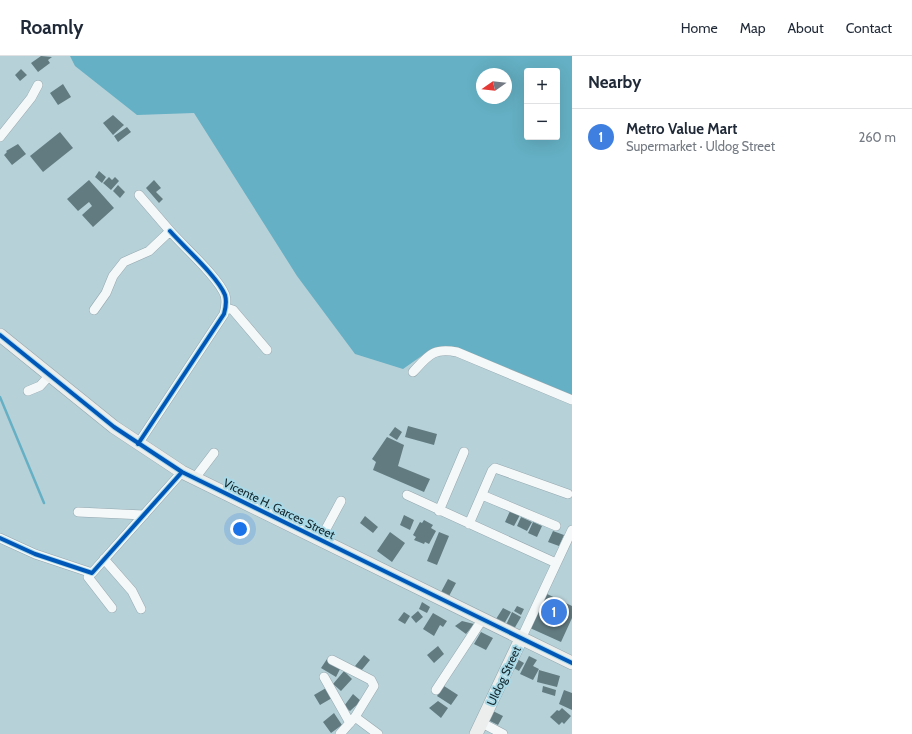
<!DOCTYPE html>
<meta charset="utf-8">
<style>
body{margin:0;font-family:Cabin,sans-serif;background:#f6f6f7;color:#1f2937}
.controls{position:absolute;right:12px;top:12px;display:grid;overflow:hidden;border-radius:4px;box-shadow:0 4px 16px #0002}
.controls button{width:36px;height:36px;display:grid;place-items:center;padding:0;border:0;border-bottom:1px solid #e0e1e3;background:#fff;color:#1f2937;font:20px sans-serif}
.compass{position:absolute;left:476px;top:12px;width:36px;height:36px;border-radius:50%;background:#fff;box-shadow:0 4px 16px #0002;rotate:256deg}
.you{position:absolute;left:240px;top:473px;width:14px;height:14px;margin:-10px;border:3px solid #fff;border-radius:50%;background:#1a73e8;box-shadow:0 0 0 6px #1a73e833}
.badge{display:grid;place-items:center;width:26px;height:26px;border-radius:50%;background:#d93025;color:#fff;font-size:13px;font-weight:700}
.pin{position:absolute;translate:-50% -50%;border:2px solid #fff;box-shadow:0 1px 4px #0006}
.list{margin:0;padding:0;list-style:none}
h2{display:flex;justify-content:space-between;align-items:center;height:52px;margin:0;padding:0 16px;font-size:17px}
h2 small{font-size:13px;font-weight:400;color:#747a83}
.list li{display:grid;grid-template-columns:26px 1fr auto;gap:12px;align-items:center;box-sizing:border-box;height:56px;padding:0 16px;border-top:1px solid #e0e1e3}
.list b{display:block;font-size:15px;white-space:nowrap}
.list p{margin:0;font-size:13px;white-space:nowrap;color:#747a83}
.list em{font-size:13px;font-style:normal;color:#747a83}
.map{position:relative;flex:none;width:572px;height:678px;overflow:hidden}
header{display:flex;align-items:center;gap:24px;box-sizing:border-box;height:56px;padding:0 20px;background:#fff;border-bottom:1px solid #e0e1e3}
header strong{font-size:19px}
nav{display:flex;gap:22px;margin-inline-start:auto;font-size:14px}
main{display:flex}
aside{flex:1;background:#fff}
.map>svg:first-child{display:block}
</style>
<header>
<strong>Roamly</strong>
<nav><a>Home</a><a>Map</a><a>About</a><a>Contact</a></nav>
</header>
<main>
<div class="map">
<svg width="572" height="678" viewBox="0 0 572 678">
<rect width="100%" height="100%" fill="#b7d1d9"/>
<path fill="#65b0c4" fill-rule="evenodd" d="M 70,0 L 572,0 L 572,343 L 481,305 L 430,294 L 403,313 L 355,298 L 297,220 L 194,57 L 137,59 L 75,10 ZM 527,15 L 557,15 L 557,81 L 527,81 ZM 482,18 L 506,18 L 506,42 L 482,42 Z"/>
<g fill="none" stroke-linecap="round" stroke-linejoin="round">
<path stroke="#65b0c4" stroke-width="2.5" d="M 0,341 L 44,447"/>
</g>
<path fill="#627b81" d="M 41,0 L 52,1 L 48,4 L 50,7 L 38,16 L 31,7 Z
M 21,13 L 27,19 L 20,25 L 15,19 Z
M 63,28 L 71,41 L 58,49 L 50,37 Z
M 113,59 L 124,69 L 113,79 L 103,67 Z
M 127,71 L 131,76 L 118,86 L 114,80 Z
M 60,76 L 73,92 L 43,116 L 30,100 Z
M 18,88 L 26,98 L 12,109 L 4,99 L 7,96 L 6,95 Z
M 99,115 L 106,121 L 102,127 L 95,121 Z
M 109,121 L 112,124 L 115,121 L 119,125 L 111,134 L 103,127 Z
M 89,124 L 114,152 L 93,171 L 82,159 L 92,150 L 89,146 L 78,155 L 67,143 Z
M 154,124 L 161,132 L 156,136 L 163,143 L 159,147 L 146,132 Z
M 118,129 L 125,136 L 120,142 L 113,135 Z
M 408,370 L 437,378 L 434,389 L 405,381 Z
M 395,371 L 402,376 L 397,384 L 389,379 Z
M 387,381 L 404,389 L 398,410 L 430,423 L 424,436 L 373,414 L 376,406 L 372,403 Z
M 510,455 L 520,459 L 514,470 L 505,466 Z
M 404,459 L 414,464 L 410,474 L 400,469 Z
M 365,460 L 378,471 L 373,477 L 360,467 Z
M 521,461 L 532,466 L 527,475 L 517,470 Z
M 424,464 L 433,469 L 431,472 L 436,475 L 429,488 L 425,486 L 424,488 L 414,484 L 416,481 L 413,479 L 420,466 L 422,467 Z
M 533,466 L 542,470 L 537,481 L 528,477 Z
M 553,475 L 564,479 L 559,490 L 548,486 Z
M 390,476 L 405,487 L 392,506 L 377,495 Z
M 439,476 L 449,480 L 437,509 L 427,505 Z
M 448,523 L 456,527 L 449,540 L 441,536 Z
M 545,537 L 572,550 L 572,562 L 561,586 L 530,572 Z
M 422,546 L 430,551 L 427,557 L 419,553 Z
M 517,550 L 524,553 L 521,559 L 514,555 Z
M 503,552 L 511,556 L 504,568 L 496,563 Z
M 418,555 L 423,561 L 416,567 L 411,561 Z
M 404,556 L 410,560 L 405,568 L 398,564 Z
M 512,556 L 521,561 L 514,573 L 506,569 Z
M 433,557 L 447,565 L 443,571 L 440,569 L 434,580 L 423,573 Z
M 462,565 L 474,568 L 466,578 L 455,570 Z
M 481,576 L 493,582 L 486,594 L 474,588 Z
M 438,590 L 444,598 L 434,607 L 427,599 Z
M 364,599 L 370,604 L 361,615 L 355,610 Z
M 529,600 L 537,604 L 533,610 L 539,613 L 533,624 L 520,618 Z
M 327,603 L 341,611 L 336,621 L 321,612 Z
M 517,603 L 524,607 L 519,615 L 512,611 Z
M 539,614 L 560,620 L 557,631 L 537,626 Z
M 344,615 L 352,623 L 341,635 L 333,628 Z
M 444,630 L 458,639 L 451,649 L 437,640 Z
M 543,630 L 556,634 L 555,640 L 542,636 Z
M 326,632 L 332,642 L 320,649 L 314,639 Z
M 564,634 L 572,637 L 572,654 L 559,648 Z
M 353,638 L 361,645 L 350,655 L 344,650 Z
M 438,645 L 448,652 L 441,662 L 429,652 Z
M 562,652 L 571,660 L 564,668 L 562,666 L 559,669 L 550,661 L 557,654 L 559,655 Z
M 491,654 L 503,660 L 498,669 L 486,663 Z
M 334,657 L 342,669 L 331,677 L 323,666 Z"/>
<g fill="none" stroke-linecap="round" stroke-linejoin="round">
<g stroke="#93a7ae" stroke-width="10">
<path id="street" d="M 0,81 L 31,42 L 38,29
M 226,252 L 233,254 L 267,294
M 94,254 L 106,237 L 113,220 L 124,206 L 149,195 L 170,175 L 139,139
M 413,316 C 428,300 433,291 457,296 L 572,344
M 28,335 L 40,330 L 50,319
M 138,388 L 224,258 C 226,251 227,246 225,239 C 218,221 184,191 170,175
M 195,422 L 214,397
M 407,439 L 556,507
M 482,439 L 556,470
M 439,455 L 464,396
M 78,456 L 144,459
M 469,468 L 492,415 L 495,412 L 568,438
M 0,482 L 35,498 L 92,517 L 182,416
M 320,484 L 341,445
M 104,503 L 132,535 L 141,553
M 88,521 L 112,552
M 521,583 L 572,474
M 332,604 L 371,624 L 374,630 L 355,661 L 340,678
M 324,621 L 350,667
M 436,634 L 482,564
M 355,661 L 378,678
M 482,667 L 503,678"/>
</g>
<g stroke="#93a7ae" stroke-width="14">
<path id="secondary" d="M 0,279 L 114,371 L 182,416 L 572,607
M 476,678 L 521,583"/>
</g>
<use href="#street" stroke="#f4f8f9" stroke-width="9"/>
<use href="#secondary" stroke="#ebeeed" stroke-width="13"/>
<g stroke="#a9d9e7" stroke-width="6">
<path id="cycleway" d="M 0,279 L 114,371 L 182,416 L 572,607
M 138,388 L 224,258 C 226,251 227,246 225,239 C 218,221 184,191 170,175
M 0,482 L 35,498 L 92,517 L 182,416"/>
</g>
<use href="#cycleway" stroke="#0057b8" stroke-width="4"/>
</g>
<g text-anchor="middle" stroke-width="4" stroke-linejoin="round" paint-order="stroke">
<g font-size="12" fill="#12252b" stroke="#a9d9e7">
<text transform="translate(279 453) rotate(26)" y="4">Vicente H. Garces Street</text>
<text transform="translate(504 620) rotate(-65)" y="4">Uldog Street</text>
</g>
</g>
</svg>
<div class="controls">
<button>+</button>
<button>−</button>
</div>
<svg class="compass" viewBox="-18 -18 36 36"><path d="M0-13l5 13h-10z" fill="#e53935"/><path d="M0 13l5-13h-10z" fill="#747a83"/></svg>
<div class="you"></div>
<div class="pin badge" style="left:554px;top:556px;background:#3f7fe0">1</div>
</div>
<aside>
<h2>Nearby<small></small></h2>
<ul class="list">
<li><span class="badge" style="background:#3f7fe0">1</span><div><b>Metro Value Mart</b><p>Supermarket · Uldog Street</p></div><em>260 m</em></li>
</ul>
</aside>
</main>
